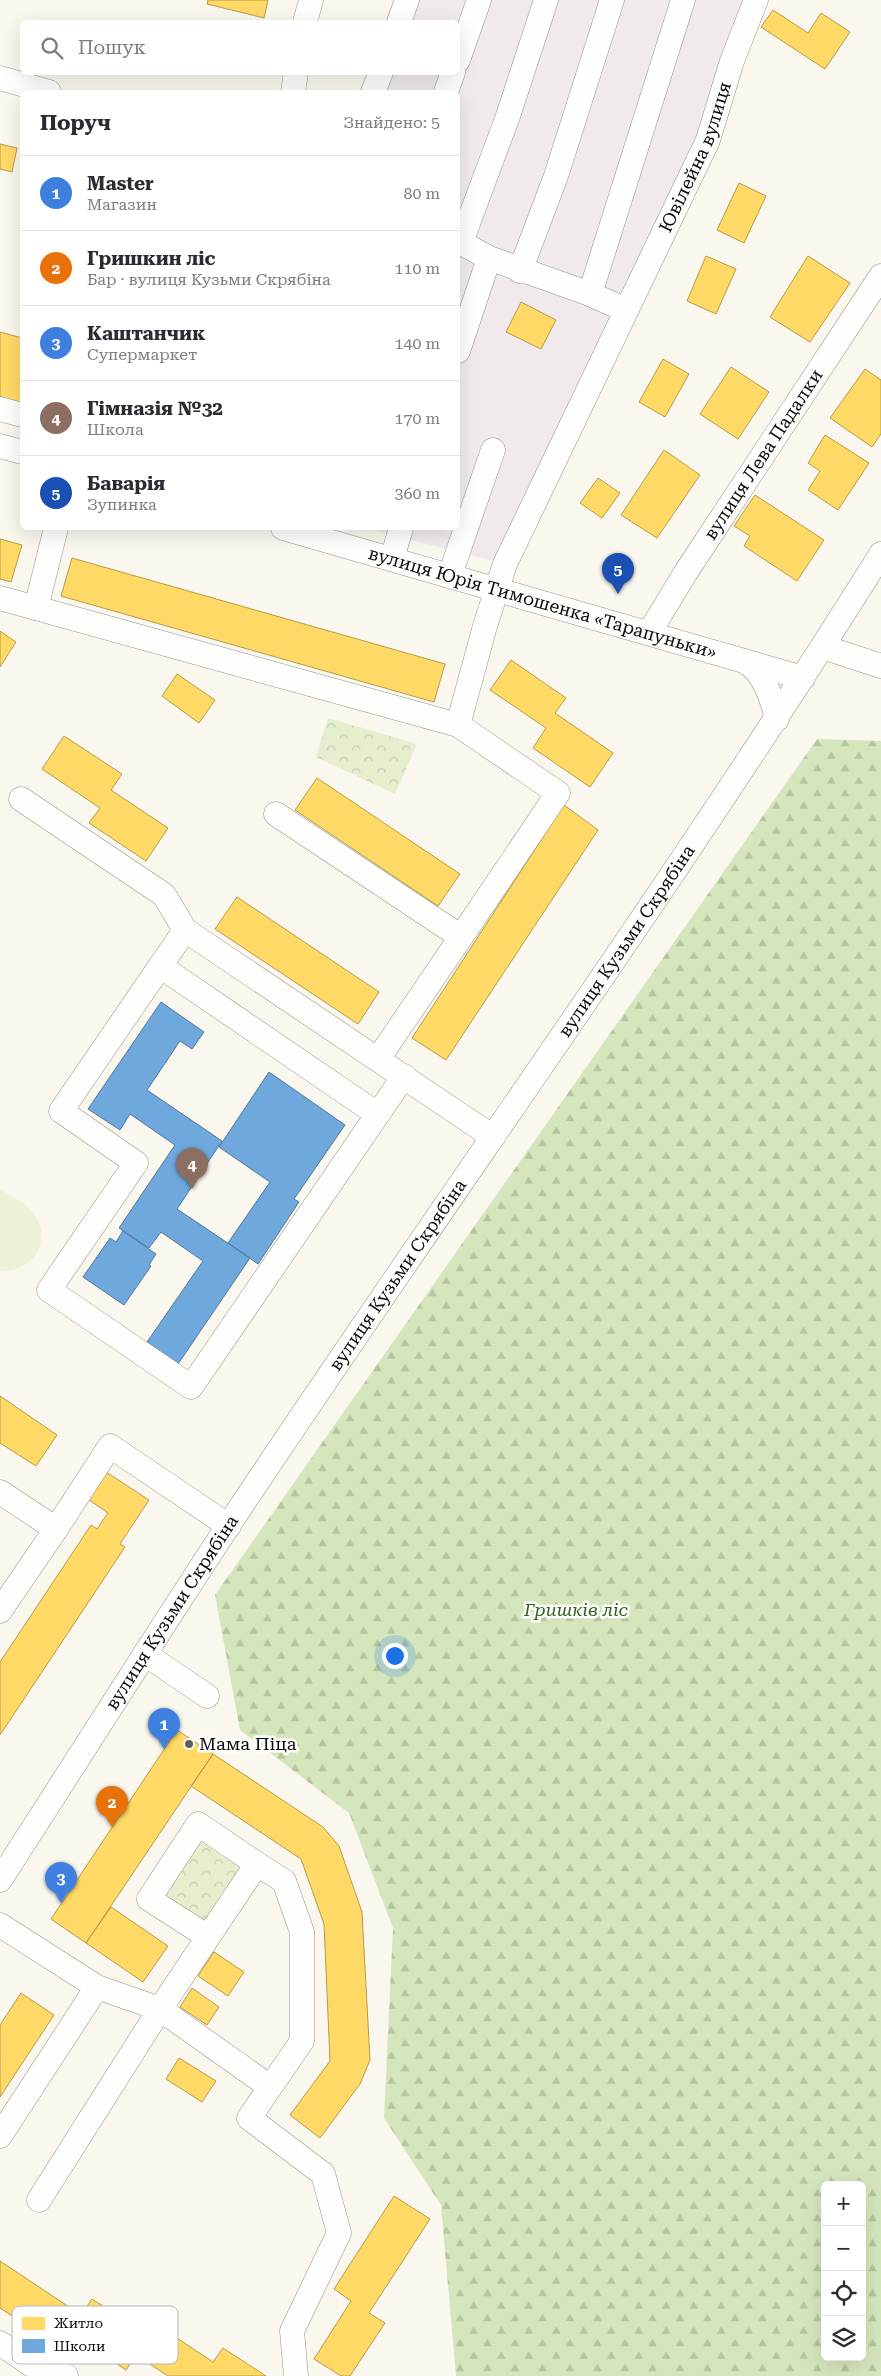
<!DOCTYPE html>
<html lang="uk">
<meta charset="utf-8">
<style>
body{margin:0;font-family:"Roboto Serif",serif;background:#f7f7f7;color:#2b2b33}
.controls{position:absolute;right:15px;bottom:15px;display:grid;overflow:hidden;border-radius:8px;box-shadow:0 5px 20px #0002}
.controls button{width:45px;height:45px;display:grid;place-items:center;padding:0;border:0;border-bottom:1px solid #e1e1e2;background:#fff;color:#2b2b33;font:25px sans-serif}
.you{position:absolute;left:394px;top:1655px;width:18px;height:18px;margin:-12px;border:4px solid #fff;border-radius:50%;background:#1a73e8;box-shadow:0 0 0 8px #1a73e833}
.badge{display:grid;place-items:center;width:32px;height:32px;border-radius:50%;background:#ea580c;color:#fff;font-size:16px;font-weight:700}
.pin{position:absolute;translate:-50% -41px;filter:drop-shadow(0 1px 2px #0008)}
.pin::after{content:'';position:absolute;top:26px;width:18px;height:15px;background:inherit;clip-path:polygon(0 0,100% 0,50% 100%)}
.list{margin:0;padding:0;list-style:none}
h2{display:flex;justify-content:space-between;align-items:center;height:65px;margin:0;padding:0 20px;font-size:21px}
h2 small{font-size:16px;font-weight:400;color:#7c7c81}
.list li{display:grid;grid-template-columns:32px 1fr auto;gap:15px;align-items:center;box-sizing:border-box;height:75px;padding:0 20px;border-top:1px solid #e1e1e2}
.list b{display:block;font-size:19px;white-space:nowrap}
.list p{margin:0;font-size:16px;white-space:nowrap;color:#7c7c81}
.list em{font-size:16px;font-style:normal;color:#7c7c81}
.icon{flex:none;width:28px;height:28px;fill:none;stroke:currentColor;stroke-width:2;stroke-linecap:round;stroke-linejoin:round}
.map{position:relative;flex:none;width:881px;height:2376px;overflow:hidden}
.search{position:absolute;background:#fff;box-shadow:0 5px 20px #0002;left:20px;top:20px;width:440px;height:55px;display:flex;align-items:center;gap:12px;box-sizing:border-box;padding:0 18px;border-radius:8px;color:#7c7c81;font-size:19px}
.panel{position:absolute;background:#fff;box-shadow:0 5px 20px #0002;left:20px;top:90px;width:440px;height:440px;border-radius:8px}
.map>svg:first-child{display:block}
</style>
<div class="map">
<svg width="881" height="2376" viewBox="0 0 881 2376">
<defs>
<pattern id="forest-firs" width="22" height="20" patternUnits="userSpaceOnUse" patternTransform="scale(1.25)"><rect width="22" height="20" fill="#d6e6bc"/><path d="M5 1l3.5 6h-7zM16 11l3.5 6h-7z" fill="#b6c4a0"/></pattern>
<pattern id="park-crowns" width="20" height="18" patternUnits="userSpaceOnUse" patternTransform="scale(1.25)"><rect width="20" height="18" fill="#e5efce"/><path d="M2 6a3 3 0 1 1 6 0M12 15a3 3 0 1 1 6 0" fill="none" stroke="#c3ccb0"/></pattern>
</defs>
<rect width="100%" height="100%" fill="#faf7ee"/>
<path fill="#f0eaec" d="M 393,0 L 745,0 L 708,140 L 505,564 L 365,528 L 458,528 L 458,92 L 359,92 L 366,73 L 458,72 L 458,22 L 385,22 Z"/>
<path fill="url(#forest-firs)" fill-rule="evenodd" d="M 817,739 L 881,741 L 881,2376 L 456,2376 L 441,2205 L 384,2118 L 393,1928 L 349,1813 L 240,1730 L 215,1595 ZM 825,2185 L 862,2185 L 862,2357 L 825,2357 Z"/>
<path fill="url(#park-crowns)" d="M 328,718 L 417,744 L 395,794 L 316,757 Z
M 199,1827 L 254,1864 L 208,1935 L 152,1898 Z"/>
<path fill="#eef3d8" d="M 0,1189 C 11,1196 27,1203 34,1214 C 54,1242 31,1273 0,1271 Z"/>
<path fill="#ffd966" stroke="#b69b4b" d="M 208,0 L 268,0 L 264,18 L 207,4 Z
M 773,10 L 808,33 L 821,13 L 850,32 L 825,69 L 761,27 Z
M 0,144 L 17,148 L 12,172 L 0,169 Z
M 739,183 L 766,196 L 744,243 L 717,230 Z
M 706,256 L 736,269 L 716,314 L 687,301 Z
M 808,256 L 850,283 L 810,342 L 770,317 Z
M 521,302 L 556,320 L 541,349 L 506,332 Z
M 0,332 L 22,338 L 22,403 L 0,398 Z
M 663,359 L 689,374 L 665,417 L 639,402 Z
M 731,367 L 769,392 L 738,439 L 700,414 Z
M 865,369 L 881,380 L 881,434 L 872,447 L 830,418 Z
M 825,435 L 869,463 L 838,510 L 808,490 L 820,471 L 808,463 Z
M 664,450 L 700,475 L 657,538 L 621,515 Z
M 598,478 L 620,493 L 602,518 L 580,503 Z
M 755,495 L 824,540 L 797,581 L 744,546 L 750,536 L 734,526 Z
M 0,539 L 22,545 L 11,582 L 0,579 Z
M 72,558 L 445,664 L 434,702 L 61,596 Z
M 0,631 L 16,642 L 0,667 Z
M 511,660 L 566,698 L 555,713 L 613,753 L 590,787 L 533,748 L 546,728 L 490,690 Z
M 177,674 L 215,700 L 199,723 L 162,696 Z
M 64,736 L 122,774 L 111,790 L 168,828 L 146,861 L 89,823 L 100,808 L 42,769 Z
M 317,778 L 460,874 L 438,906 L 295,810 Z
M 564,805 L 598,830 L 446,1060 L 412,1038 Z
M 237,897 L 379,992 L 358,1024 L 215,929 Z
M 0,1396 L 57,1435 L 36,1466 L 0,1443 Z
M 103,1470 L 149,1500 L 120,1544 L 125,1547 L 0,1735 L 0,1662 L 91,1525 L 97,1529 L 108,1513 L 85,1497 Z
M 177,1730 L 213,1754 L 86,1943 L 51,1919 Z
M 213,1754 L 323,1827 L 339,1846 L 362,1912 L 370,2060 L 360,2084 L 320,2138 L 290,2115 L 330,2061 L 324,1924 L 301,1859 L 191,1786 Z
M 111,1907 L 168,1946 L 143,1982 L 86,1943 Z
M 214,1952 L 244,1972 L 228,1996 L 198,1976 Z
M 192,1988 L 219,2007 L 207,2025 L 180,2007 Z
M 21,1993 L 54,2015 L 0,2097 L 0,2025 Z
M 179,2058 L 216,2081 L 202,2102 L 166,2079 Z
M 394,2196 L 430,2219 L 369,2313 L 385,2323 L 350,2376 L 341,2376 L 314,2359 L 351,2301 L 334,2289 Z
M 0,2261 L 81,2315 L 92,2299 L 149,2336 L 156,2324 L 213,2362 L 223,2348 L 266,2376 L 168,2376 L 136,2355 L 126,2370 L 70,2332 L 60,2347 L 0,2308 Z"/>
<path fill="#6fa8dc" stroke="#51799d" d="M 161,1002 L 204,1032 L 192,1049 L 180,1041 L 147,1090 L 222,1141 L 177,1209 L 250,1258 L 178,1364 L 147,1342 L 203,1261 L 161,1232 L 149,1248 L 119,1228 L 175,1145 L 130,1114 L 120,1130 L 88,1109 Z
M 269,1072 L 345,1125 L 294,1199 L 299,1202 L 258,1264 L 228,1243 L 270,1182 L 219,1147 Z
M 123,1231 L 156,1254 L 149,1265 L 151,1266 L 124,1305 L 83,1277 L 110,1238 L 116,1242 Z"/>
<g fill="none" stroke-linecap="round" stroke-linejoin="round">
<g stroke="#93918d" stroke-width="25">
<g id="minor">
<path d="M 305,22 L 311,0"/>
<path d="M 399,22 L 407,0"/>
<path d="M 458,60 L 479,0"/>
<path d="M 0,78 L 49,92"/>
<path d="M 293,92 L 296,72"/>
<path d="M 373,92 L 381,72"/>
<path d="M 446,92 L 453,72"/>
<path d="M 458,241 L 489,258 L 590,294 L 626,310"/>
<path d="M 461,242 L 508,116 L 546,0"/>
<path d="M 520,271 L 556,176 L 612,0"/>
<path d="M 590,294 L 683,0"/>
<path d="M 458,351 L 489,258"/>
<path d="M 0,409 L 22,415"/>
<path d="M 0,446 L 22,452"/>
<path id="s1" d="M 283,528 L 803,678"/>
<path d="M 392,559 L 401,528"/>
<path d="M 450,575 L 493,450"/>
<path d="M 0,598 L 458,725"/>
<path d="M 36,608 L 56,528"/>
<path id="s2" d="M 649,633 L 686,572 L 881,276"/>
<path d="M 823,647 L 881,666"/>
<path d="M 744,661 C 764,671 772,699 777,719"/>
<path d="M 21,799 L 164,895 L 185,930 L 493,1137"/>
<path d="M 276,814 L 461,937 L 378,1059"/>
<path d="M 185,930 L 61,1111 L 136,1163 L 49,1290 L 191,1387 L 404,1076"/>
<path id="s3" d="M 461,937 L 558,793 L 458,725 L 485,626 L 505,564 L 708,140 L 732,61 L 756,0"/>
<path d="M 160,966 L 377,1114"/>
<path d="M 0,1492 L 56,1529 L 110,1446 L 229,1526"/>
<path d="M 0,1611 L 56,1529"/>
<path d="M 145,1654 L 207,1696"/>
<path id="s4" d="M 0,1880 C 78,1759 155,1637 234,1517 C 448,1195 676,882 881,554"/>
<path d="M 0,1925 L 97,1987 L 160,2009 L 257,1864 L 284,1881 L 302,1932 L 302,2041 L 249,2118 L 323,2174 L 339,2233 L 292,2331 L 296,2376"/>
<path d="M 208,1937 L 149,1899 L 198,1824 L 257,1864"/>
<path d="M 0,2136 L 97,1987"/>
<path d="M 39,2200 L 160,2009 L 270,2087"/>
<path d="M 0,2343 L 30,2364 L 66,2376"/>
</g>
</g>
<use href="#minor" stroke="#fefefc" stroke-width="24"/>
</g>
<circle fill="#5f5e5a" stroke="#fff" stroke-width="2" cx="189" cy="1744" r="5"/>
<g text-anchor="middle" stroke-width="5" stroke-linejoin="round" paint-order="stroke">
<g font-size="18" fill="#0b0b0b" stroke="#fff">
<text dy="6" stroke="none"><textPath href="#s3" startOffset="912">Ювілейна вулиця</textPath></text>
<text dy="6" stroke="none"><textPath href="#s2" startOffset="212">вулиця Лева Падалки</textPath></text>
<text dy="6" stroke="none"><textPath href="#s1" startOffset="270">вулиця Юрія Тимошенка «Тарапуньки»</textPath></text>
<text dy="6" stroke="none"><textPath href="#s4" startOffset="1129">вулиця Кузьми Скрябіна</textPath></text>
<text dy="6" stroke="none"><textPath href="#s4" startOffset="724">вулиця Кузьми Скрябіна</textPath></text>
<text dy="6" stroke="none"><textPath href="#s4" startOffset="318">вулиця Кузьми Скрябіна</textPath></text>
</g>
<g font-size="18" font-style="italic" fill="#30621c" stroke="#fff">
<text x="576" y="1616">Гришків ліс</text>
</g>
<g font-size="18" fill="#0b0b0b" stroke="#fff" text-anchor="start">
<text x="199" y="1750">Мама Піца</text>
</g>
</g>
<rect x="12" y="2306" width="166" height="58" rx="8" fill="#fff" stroke="#b6b6b6" stroke-width="1"/>
<rect x="22" y="2317" width="23" height="13" fill="#ffd966"/>
<rect x="22" y="2339" width="23" height="14" fill="#6fa8dc"/>
<g font-size="14" fill="#0b0b0b">
<text x="54" y="2328">Житло</text>
<text x="54" y="2351">Школи</text>
</g>
</svg>
<div class="controls">
<button>+</button>
<button>−</button>
<button><svg class="icon" aria-label="locate" viewBox="0 0 24 24"><circle cx="12" cy="12" r="6"/><path d="M12 2v4M12 18v4M2 12h4M18 12h4"/></svg></button>
<button><svg class="icon" aria-label="layers" viewBox="0 0 24 24"><path d="M12 4l9 5-9 5-9-5zM3 14l9 5 9-5"/></svg></button>
</div>
<div class="you"></div>
<div class="pin badge" style="left:164px;top:1749px;background:#3f7fe0">1</div>
<div class="pin badge" style="left:112px;top:1827px;background:#e8710a">2</div>
<div class="pin badge" style="left:61px;top:1903px;background:#3f7fe0">3</div>
<div class="pin badge" style="left:192px;top:1189px;background:#8d6e63">4</div>
<div class="pin badge" style="left:618px;top:594px;background:#1a4fb4">5</div>
<div class="search"><svg class="icon" aria-label="search" viewBox="0 0 24 24"><circle cx="10" cy="10" r="6"/><path d="M15 15l6 6"/></svg>Пошук</div>
<section class="panel">
<h2>Поруч<small>Знайдено: 5</small></h2>
<ul class="list">
<li><span class="badge" style="background:#3f7fe0">1</span><div><b>Master</b><p>Магазин</p></div><em>80 m</em></li>
<li><span class="badge" style="background:#e8710a">2</span><div><b>Гришкин ліс</b><p>Бар · вулиця Кузьми Скрябіна</p></div><em>110 m</em></li>
<li><span class="badge" style="background:#3f7fe0">3</span><div><b>Каштанчик</b><p>Супермаркет</p></div><em>140 m</em></li>
<li><span class="badge" style="background:#8d6e63">4</span><div><b>Гімназія №32</b><p>Школа</p></div><em>170 m</em></li>
<li><span class="badge" style="background:#1a4fb4">5</span><div><b>Баварія</b><p>Зупинка</p></div><em>360 m</em></li>
</ul>
</section>
</div>
